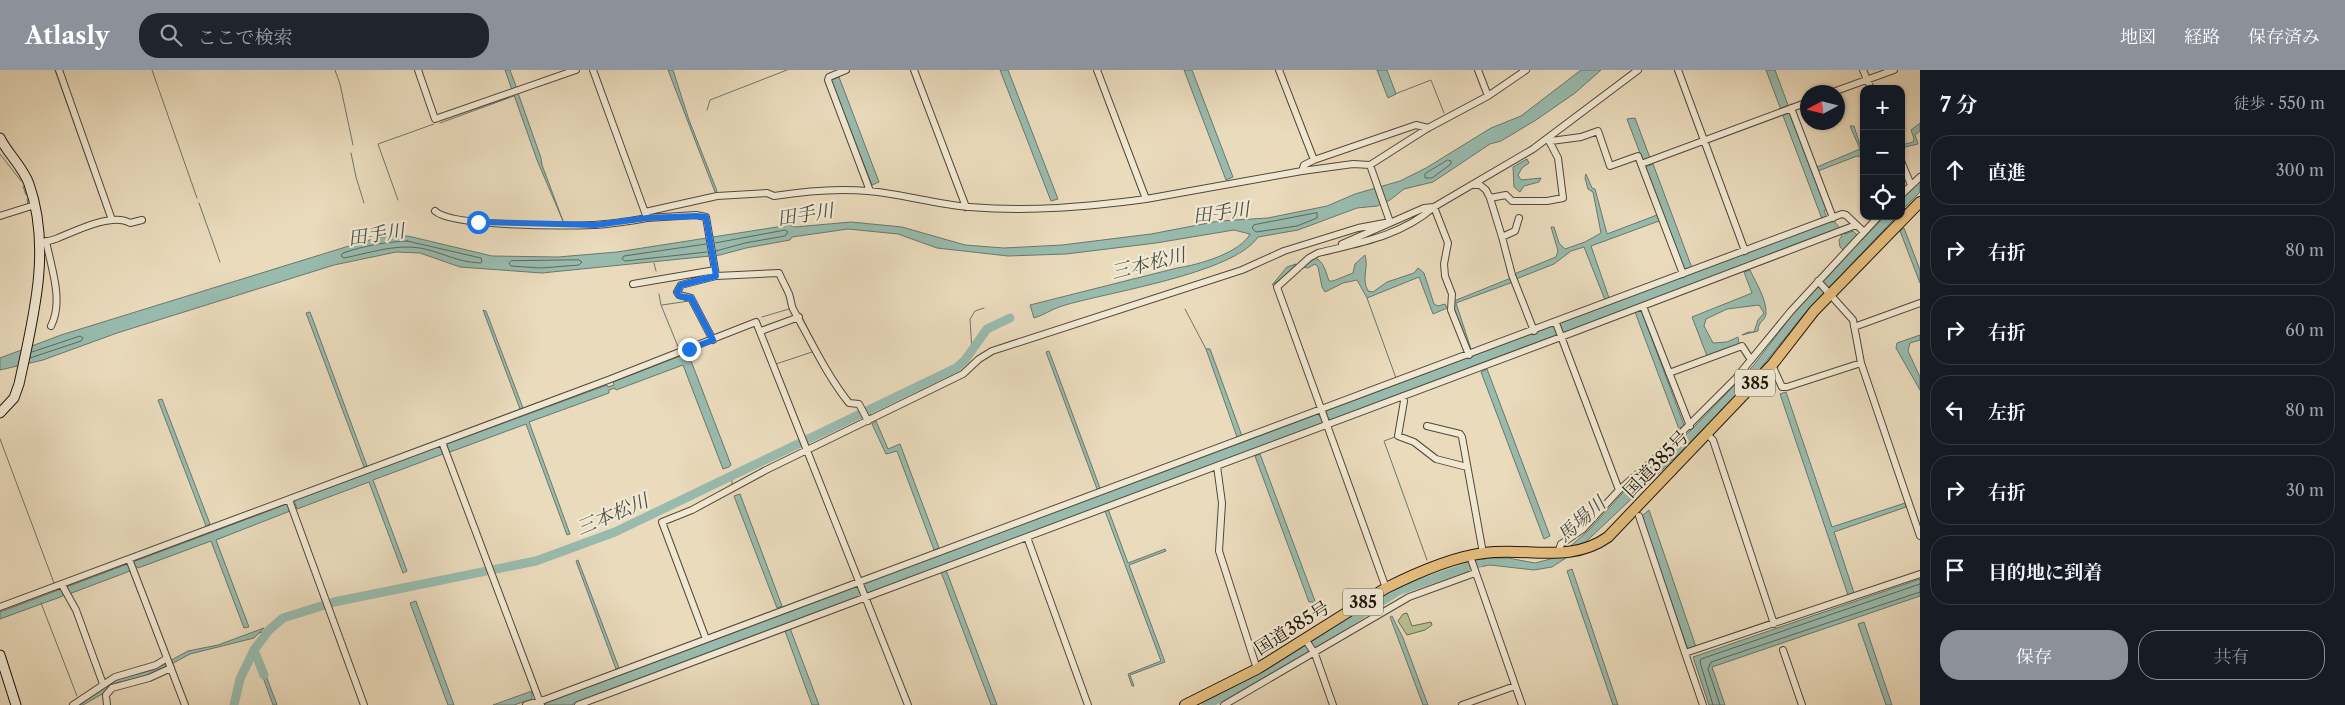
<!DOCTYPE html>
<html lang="ja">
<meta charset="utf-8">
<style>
body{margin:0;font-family:"Libre Caslon Text","Noto Serif JP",serif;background:#20242c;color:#f1f3f6}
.controls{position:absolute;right:15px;top:15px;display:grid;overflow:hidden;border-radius:10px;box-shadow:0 1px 4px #0004}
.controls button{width:45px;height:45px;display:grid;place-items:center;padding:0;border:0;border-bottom:1px solid #363941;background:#171b24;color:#f1f3f6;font:25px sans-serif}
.compass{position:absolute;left:1800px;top:15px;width:45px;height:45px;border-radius:50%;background:#171b24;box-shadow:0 1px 4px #0004;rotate:263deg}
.stop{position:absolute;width:15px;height:15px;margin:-11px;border:4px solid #1a73e8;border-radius:50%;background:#fff}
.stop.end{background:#1a73e8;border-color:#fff;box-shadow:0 1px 5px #0008}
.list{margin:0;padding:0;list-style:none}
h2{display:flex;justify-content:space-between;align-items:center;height:65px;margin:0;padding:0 20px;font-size:21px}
h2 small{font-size:16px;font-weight:400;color:#9ea1a6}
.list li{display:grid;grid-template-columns:32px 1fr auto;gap:15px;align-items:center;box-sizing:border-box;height:70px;margin:0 10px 10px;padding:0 10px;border:1px solid #363941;border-radius:20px}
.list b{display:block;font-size:19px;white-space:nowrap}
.list em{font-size:16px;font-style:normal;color:#9ea1a6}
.actions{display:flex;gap:10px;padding:15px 20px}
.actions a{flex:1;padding:11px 0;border:1px solid #8c9099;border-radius:20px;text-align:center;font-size:18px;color:#8c9099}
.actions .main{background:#8c9099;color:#fff}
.icon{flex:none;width:28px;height:28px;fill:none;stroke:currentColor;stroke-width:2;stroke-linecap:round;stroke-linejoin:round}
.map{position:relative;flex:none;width:1920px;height:635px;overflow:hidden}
header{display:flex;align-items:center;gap:30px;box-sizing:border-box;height:70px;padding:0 25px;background:#8c9099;color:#fff}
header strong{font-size:24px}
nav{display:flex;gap:28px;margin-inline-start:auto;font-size:18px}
.search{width:350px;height:45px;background:#20242c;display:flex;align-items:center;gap:12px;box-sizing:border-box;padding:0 18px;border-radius:20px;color:#9ea1a6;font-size:19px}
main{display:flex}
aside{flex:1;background:#171b24}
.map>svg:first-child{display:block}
</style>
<header>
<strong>Atlasly</strong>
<div class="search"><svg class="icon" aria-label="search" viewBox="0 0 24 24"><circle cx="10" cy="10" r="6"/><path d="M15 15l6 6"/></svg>ここで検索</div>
<nav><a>地図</a><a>経路</a><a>保存済み</a></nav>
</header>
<main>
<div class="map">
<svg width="1920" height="635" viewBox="0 0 1920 635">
<rect width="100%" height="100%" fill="#eadbbc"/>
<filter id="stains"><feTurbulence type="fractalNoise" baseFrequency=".004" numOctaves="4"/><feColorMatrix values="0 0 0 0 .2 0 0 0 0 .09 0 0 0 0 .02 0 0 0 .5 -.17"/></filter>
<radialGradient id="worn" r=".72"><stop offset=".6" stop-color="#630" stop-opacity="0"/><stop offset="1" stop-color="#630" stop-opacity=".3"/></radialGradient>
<path fill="#b6c091" stroke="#6a6c4e" d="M 1407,543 L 1412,556 L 1431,552 L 1432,555 L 1425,560 L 1407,565 L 1398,551 L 1403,544 Z"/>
<path fill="#98bbae" stroke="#68796d" d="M 505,0 L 510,0 L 517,19 L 512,20 Z
M 668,0 L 673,0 L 689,50 L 717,121 L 715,122 Z
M 1000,0 L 1008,0 L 1058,129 L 1051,131 Z
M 1184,0 L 1192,0 L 1233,107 L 1226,110 Z
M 1377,0 L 1387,0 L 1396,24 L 1388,28 Z
M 1581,0 L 1601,0 L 1575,23 L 1536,50 L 1501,71 L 1490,74 L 1433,112 L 1404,119 L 1390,130 L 1377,136 L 1357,138 L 1298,160 L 1258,167 C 1233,204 1107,222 1062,236 C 1052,239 1044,245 1034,248 L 1030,235 L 1177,198 C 1198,195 1240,183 1250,164 L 1234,160 L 1156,173 L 1066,184 L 1008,186 L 937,178 L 898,164 L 848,159 L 792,167 L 790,170 L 746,178 L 720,185 L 542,203 L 460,197 L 420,183 L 396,182 L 334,195 L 117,263 L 43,290 L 0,300 L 0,288 L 61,265 L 365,171 L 389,166 L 408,166 L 492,186 L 558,187 L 617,182 L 790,155 L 795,157 L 851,152 L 902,157 L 965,175 L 1004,178 L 1062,175 L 1151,164 L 1219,151 L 1268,148 L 1327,136 L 1355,124 L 1400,111 L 1426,98 L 1491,58 L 1521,46 Z
M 1766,0 L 1775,0 L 1788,35 L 1781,40 Z
M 839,7 L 879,112 L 872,115 L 831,10 Z
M 518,23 L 541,88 L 542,95 L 563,151 L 537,90 L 514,25 Z
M 1790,41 L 1827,139 L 1824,141 L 1827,147 L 1822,149 L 1782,43 Z
M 1635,48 L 1650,88 L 1643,91 L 1627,49 Z
M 1920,53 L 1920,61 L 1915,65 L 1918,74 L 1901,78 L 1901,75 L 1913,72 L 1914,69 L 1911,60 Z
M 1850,56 L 1854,56 L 1864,87 L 1857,86 L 1818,101 L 1817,97 L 1860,79 Z
M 1527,89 L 1529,93 L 1522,98 L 1518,105 L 1521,110 L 1541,108 L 1539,112 L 1524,116 L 1520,122 L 1514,117 L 1513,97 Z
M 1653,94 L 1692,198 L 1684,201 L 1645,97 Z
M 1586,104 L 1592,118 L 1595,119 L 1607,164 L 1657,145 L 1659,151 L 1591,176 L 1609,228 L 1605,230 L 1584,177 L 1571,181 L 1554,194 L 1516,209 L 1514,204 L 1556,187 L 1558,181 L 1551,157 L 1554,157 L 1559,173 L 1565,179 L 1585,172 L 1601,163 L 1593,122 L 1588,119 L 1585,108 Z
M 1920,111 L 1920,122 L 1901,141 L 1901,129 Z
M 1885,146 L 1897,146 L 1805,243 L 1760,299 L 1737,324 L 1679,384 L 1575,482 L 1552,497 L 1534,500 L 1490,495 L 1468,499 L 1467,493 L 1489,488 L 1508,488 L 1535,493 L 1558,487 L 1589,460 L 1632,413 L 1659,391 L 1692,359 L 1753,296 L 1793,244 L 1848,185 L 1840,177 L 1839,170 L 1842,166 L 1836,161 L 1564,264 L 1562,260 L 1556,262 L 1557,266 L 1330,351 L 1328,347 L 1322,350 L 1322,354 L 867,524 L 866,520 L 860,523 L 861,526 L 571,635 L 545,635 L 547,632 L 857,516 L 859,519 L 864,517 L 863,513 L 1318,343 L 1320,347 L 1327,344 L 1326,340 L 1553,256 L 1555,259 L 1561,257 L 1560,253 L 1833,150 L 1845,164 L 1853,161 L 1862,170 Z
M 1904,158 L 1920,200 L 1920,213 L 1900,161 Z
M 1365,185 C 1369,198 1361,208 1368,221 L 1373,222 L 1387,212 L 1414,203 L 1418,198 L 1424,203 L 1434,234 L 1438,236 L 1445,234 L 1447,238 L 1433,244 L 1419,207 L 1367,228 L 1357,210 L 1343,213 L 1325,222 L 1322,217 L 1318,197 L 1315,194 L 1308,198 L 1304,197 L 1315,188 C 1324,191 1326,203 1329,211 L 1333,211 L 1353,203 L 1355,194 Z
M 1296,194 L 1287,205 L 1272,215 L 1287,197 Z
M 1750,200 C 1756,213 1767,230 1766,244 C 1765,251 1758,251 1758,261 L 1742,265 L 1748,262 L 1754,262 L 1758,250 L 1764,243 L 1759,235 L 1727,239 L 1706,249 L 1704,256 L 1713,273 L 1727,272 L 1738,267 L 1739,274 L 1707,286 L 1692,247 L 1752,223 L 1744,202 Z
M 1511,208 L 1513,212 L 1456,233 L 1471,279 L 1470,280 L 1453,237 L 1454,231 Z
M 483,240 L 486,241 L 523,338 L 520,339 Z
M 1641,240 L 1684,355 L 1679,359 L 1635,242 Z
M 310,242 L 367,396 L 364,397 L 306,243 Z
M 1920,265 L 1920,270 L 1910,273 L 1908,281 L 1920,307 L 1920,320 L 1896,278 L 1897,273 Z
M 1206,279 L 1210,279 L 1242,366 L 1237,367 Z
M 1049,281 L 1100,418 L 1097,419 L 1046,282 Z
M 688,283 L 731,395 L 729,397 L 723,399 L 683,295 L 616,320 L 615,318 L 609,320 L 609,323 L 529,352 L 570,464 L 567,465 L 526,354 L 450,382 L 448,379 L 442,382 L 443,384 L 373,410 L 407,501 L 403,503 L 369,412 L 297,439 L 294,430 L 440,376 L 441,379 L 447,377 L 447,374 L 607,315 L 608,317 L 614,315 L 613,312 Z
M 1487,299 L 1550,466 L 1544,469 L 1481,302 Z
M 1786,322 L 1832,457 L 1905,433 L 1906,437 L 1834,462 L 1854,523 L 1848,525 L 1780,324 Z
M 162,329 L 210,454 L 206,456 L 158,330 Z
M 876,351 L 888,379 L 900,374 L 939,478 L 934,480 L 897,381 L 886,384 L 872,354 Z
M 1260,384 L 1321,547 L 1313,532 L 1309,532 L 1255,386 Z
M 740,424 L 782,536 L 777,538 L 734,426 Z
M 287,434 L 290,441 L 216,470 L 249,557 L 244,558 L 211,471 L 138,498 L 136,496 L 130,498 L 130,501 L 69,524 L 68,522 L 63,524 L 63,526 L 0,549 L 0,542 Z
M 1108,439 L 1128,493 L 1165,479 L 1166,481 L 1129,495 L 1165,592 L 1130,605 L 1134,616 L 1132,616 L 1128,604 L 1161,591 L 1105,441 Z
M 1649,440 L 1696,577 L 1688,580 L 1642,446 Z
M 578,490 L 619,598 L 616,599 L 576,491 Z
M 1572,499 L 1618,635 L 1613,635 L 1567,501 Z
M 946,500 L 997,635 L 991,635 L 941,502 Z
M 1920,509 L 1920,526 L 1712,597 L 1725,635 L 1709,635 L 1693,587 Z
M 416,531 L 454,635 L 448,635 L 410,533 Z
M 1392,546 L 1403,568 L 1428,635 L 1423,635 L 1390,547 Z
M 1864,552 L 1892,635 L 1886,635 L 1858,554 Z
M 264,558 L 254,568 L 190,584 L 151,605 L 116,613 L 104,623 L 83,635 L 76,635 L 117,609 L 153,600 L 188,581 L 218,575 Z
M 790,558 L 819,635 L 812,635 L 785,561 Z
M 262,595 L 277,635 L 273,635 L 259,596 Z
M 532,621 L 532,629 L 514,635 L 493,635 Z"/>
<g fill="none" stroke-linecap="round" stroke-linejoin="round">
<path stroke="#5c695d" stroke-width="1" d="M 1448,90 L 1451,91 L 1451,94 L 1432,108 L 1425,108 L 1425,104 Z
M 1317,143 L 1317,148 L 1297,156 L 1256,162 L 1252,158 L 1254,155 Z
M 407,171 L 481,188 L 482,192 L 480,193 C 456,192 442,182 420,178 C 395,174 369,183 344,188 L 341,186 L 343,183 C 364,176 384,172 407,171 Z
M 715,173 L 785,160 L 788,162 L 785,166 L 745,173 L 716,181
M 706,174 L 624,186 L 622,189 L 625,191 L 707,182
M 579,190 L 582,192 L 579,195 L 541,198 L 511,196 L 509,193 L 511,191 Z
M 30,288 L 81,271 L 83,268 L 80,266 L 32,282
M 1713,635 L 1700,592 L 1701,589 L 1920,514
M 1720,635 L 1708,599 L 1711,592 L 1920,522"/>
<path stroke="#68796d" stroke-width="1" d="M 55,0 L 107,146
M 152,0 L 197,128
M 335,0 L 340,14 L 353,75
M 1395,24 L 1431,10 L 1444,43
M 707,40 L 710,30 L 787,0
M 440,53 L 514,26
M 351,83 L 356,107 L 364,133
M 0,84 L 21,111
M 23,116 L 26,125
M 27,129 L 28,134
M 398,130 L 378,74 L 434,54
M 199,133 L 220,192
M 654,193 L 656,201
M 659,224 L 661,235 L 679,279
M 1367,228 L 1396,308
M 662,235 L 689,231
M 1185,239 L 1206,279
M 762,247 L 789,239 L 791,242
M 802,247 L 814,271
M 972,281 L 970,249 L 975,241 L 984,238
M 776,294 L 812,282
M 780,304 L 802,359
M 847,325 L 851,330
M 1401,331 L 1395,367 L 1384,371 L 1427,490
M 869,339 L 871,346
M 858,340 L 860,344
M 806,365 L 808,368
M 0,369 L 54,513
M 732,407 L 732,415
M 130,501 L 139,524
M 41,533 L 77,626
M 259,563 L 269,560"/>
<path stroke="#98bbae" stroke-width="9" d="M 254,580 L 264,605
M 234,635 L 240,609 L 254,580 L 269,560 L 283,548 L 334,532 L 536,491 L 615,462 L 956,298 L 965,290 L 987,259 L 1010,248
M 1206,635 L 1276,598 L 1398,521 L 1479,493"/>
<g stroke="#524838" stroke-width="8">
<path id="minor" d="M 59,0 L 112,150
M 418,0 L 435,49 L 576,0
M 593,0 L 647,148 L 696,145 L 706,147 L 716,206
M 846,0 L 829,7 L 828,10 L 870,121
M 914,0 L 966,137
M 1097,0 L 1146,129 L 1302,101 L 1353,94 L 1370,95 L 1428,58 L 1488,26 L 1526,0
M 1279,0 L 1314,90
M 1478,0 L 1488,26
M 1678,0 L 1745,181
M 1863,0 L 1871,19
M 1833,22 L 1894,0
M 1791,38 L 1833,148
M 1551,71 L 1581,67 L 1598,61 L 1610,96 L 1638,86 L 1683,204
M 1901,91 L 1911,115
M 1641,94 L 1808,32
M 1370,95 L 1390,152
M 1302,101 L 1304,95 L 1314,90 L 1416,55 L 1428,58
M 1474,115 L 1480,115 L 1486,120 L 1490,128 L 1502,167 L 1515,161 L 1519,148
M 1901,125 L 1920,107
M 1490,128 L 1506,125 L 1512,131 L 1547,131 L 1563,128 L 1558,88 L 1548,69
M 435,141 C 451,157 567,156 594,155 C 612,154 630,151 647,148
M 645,142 L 717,126 L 767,123 L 774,126 C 805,121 836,118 868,121 C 902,124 935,134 969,137 C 1032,142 1084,137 1146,129
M 0,146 L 35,135
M 1502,167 L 1512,205 L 1534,261
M 46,171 C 51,197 64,231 51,256
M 39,173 C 45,171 52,171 58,168 C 75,161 113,142 130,153 L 142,150
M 1342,174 L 1424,138 L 1434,137 L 1533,79 L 1638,0
M 1818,211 L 1853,250 L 1861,293 L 1920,466
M 633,214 L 715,200
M 1643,236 L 1690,356
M 1556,253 L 1619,420
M 1854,257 L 1920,233
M 761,261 L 799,247
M 713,270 L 691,228 L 679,225 L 677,222 L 681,215 L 716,206 L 779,203 C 782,210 786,217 789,224 C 791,229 791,235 793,239 C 811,271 826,304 849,333 L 859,334 L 868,351
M 1772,295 L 1782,317 L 1787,317 L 1861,293
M 1669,303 L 1742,276 L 1751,290
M 1403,326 L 1404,331 L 1398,366 L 1414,372 L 1436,389 L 1467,397
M 1427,356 L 1460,364 L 1462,367 L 1483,483
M 1707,364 L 1713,370 L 1774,554
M 442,372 L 541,635
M 1217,396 L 1222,433 L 1219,481 L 1257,599
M 289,430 L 364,635
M 1639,446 L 1685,583
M 1027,467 L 1088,635
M 1558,483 L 1561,474 L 1583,459 L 1619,420 L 1657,387 L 1736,308 L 1791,241 L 1879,146
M 1470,486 L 1522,635
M 129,489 L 185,635
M 62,515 L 76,540 L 103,614
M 1386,518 L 1277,217 L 1309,188 L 1318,183 C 1359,173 1401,166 1434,137 L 1448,173 L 1444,194 L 1445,206 L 1452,224 L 1451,240 L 1469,285
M 0,537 L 608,310 L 756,252 L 908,635
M 706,569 L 662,452 L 692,440 L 766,400 L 963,304 L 979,289 L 992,281 L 1242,200 L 1284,181 L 1358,158 L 1390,152
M 1305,569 L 1315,584 L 1333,635
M 1783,580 L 1802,635
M 73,635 L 115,607 L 156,595 L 167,588
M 107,635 L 106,625 L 112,618 L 149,608 L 171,598
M 526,635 L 544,630 L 1842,144 L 1846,145 L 1864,162
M 578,635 L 1561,267 L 1856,155
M 1224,635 L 1409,527 L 1475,503
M 1462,635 L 1515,616
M 1703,635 L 1685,583 L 1920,504"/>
</g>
<g stroke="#1f170c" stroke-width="11">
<path id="secondary" d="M 0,68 C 8,84 23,97 29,114 C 52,179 33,249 19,314 L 14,328 L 0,343
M 0,585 L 16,635"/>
</g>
<g stroke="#1f170c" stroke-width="12">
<path id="trunk" d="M 1185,635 L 1257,599 L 1386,518 C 1414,504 1453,487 1484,483 C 1527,477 1570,494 1608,467 L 1772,295 L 1814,241 L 1920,132"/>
</g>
<use href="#minor" stroke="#f1e8d3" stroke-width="6"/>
<use href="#secondary" stroke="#f1e8d3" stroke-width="9"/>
<use href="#trunk" stroke="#e5be7e" stroke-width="10"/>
</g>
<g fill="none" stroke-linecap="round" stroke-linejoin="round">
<path stroke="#1a73e8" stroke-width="6" d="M 478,152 L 596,155 L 647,148 L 696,146 L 706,147 L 716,206 L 681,215 L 677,222 L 679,226 L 691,228 L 713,270 L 689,279"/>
</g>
<g text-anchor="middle" stroke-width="4.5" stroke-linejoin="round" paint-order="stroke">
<g fill="#f1e8d3" stroke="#5e5648" stroke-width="1">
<rect x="1735" y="299.5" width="40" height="27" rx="4"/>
<rect x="1343" y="518.5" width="40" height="27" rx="4"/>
</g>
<g font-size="16" font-weight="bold" fill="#1f170c">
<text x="1755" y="319">385</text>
<text x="1363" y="538">385</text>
</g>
<g font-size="18" fill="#1f170c" stroke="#f1e8d3">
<text transform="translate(1656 394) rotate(-46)" y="6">国道385号</text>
<text transform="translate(1292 558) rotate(-32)" y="6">国道385号</text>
</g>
<g font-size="19" font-style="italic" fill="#495045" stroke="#f1e8d3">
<text transform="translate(1221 142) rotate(-7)" y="7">田手川</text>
<text transform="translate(805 144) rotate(-9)" y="7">田手川</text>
<text transform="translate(376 164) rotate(-8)" y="7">田手川</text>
<text transform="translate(1148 193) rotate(-14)" y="7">三本松川</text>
<text transform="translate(612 444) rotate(-23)" y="7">三本松川</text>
<text transform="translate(1581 449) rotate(-42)" y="7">馬場川</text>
</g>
</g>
<rect width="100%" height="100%" filter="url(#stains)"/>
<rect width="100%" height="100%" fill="url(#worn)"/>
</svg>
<div class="controls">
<button>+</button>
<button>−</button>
<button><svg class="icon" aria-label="locate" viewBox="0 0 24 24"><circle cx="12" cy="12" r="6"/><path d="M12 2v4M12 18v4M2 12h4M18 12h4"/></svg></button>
</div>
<svg class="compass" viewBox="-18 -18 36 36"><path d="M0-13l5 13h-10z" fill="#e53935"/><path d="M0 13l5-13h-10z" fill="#9ea1a6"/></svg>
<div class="stop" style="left:478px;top:152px"></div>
<div class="stop end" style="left:689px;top:279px"></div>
</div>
<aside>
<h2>7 分<small>徒歩 · 550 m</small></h2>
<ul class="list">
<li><svg class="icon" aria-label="ahead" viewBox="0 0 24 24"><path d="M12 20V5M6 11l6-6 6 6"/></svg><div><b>直進</b></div><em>300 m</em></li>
<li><svg class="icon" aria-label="right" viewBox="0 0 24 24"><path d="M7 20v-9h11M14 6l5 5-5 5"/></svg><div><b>右折</b></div><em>80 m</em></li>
<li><svg class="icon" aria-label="right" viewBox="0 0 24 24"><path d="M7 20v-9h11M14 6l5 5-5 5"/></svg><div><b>右折</b></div><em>60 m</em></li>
<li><svg class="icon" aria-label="left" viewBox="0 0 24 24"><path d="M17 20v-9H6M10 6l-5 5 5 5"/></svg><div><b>左折</b></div><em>80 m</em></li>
<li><svg class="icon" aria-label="right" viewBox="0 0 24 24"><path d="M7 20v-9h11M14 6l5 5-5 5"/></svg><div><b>右折</b></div><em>30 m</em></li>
<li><svg class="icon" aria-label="arrive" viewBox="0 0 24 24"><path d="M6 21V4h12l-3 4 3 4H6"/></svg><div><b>目的地に到着</b></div></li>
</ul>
<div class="actions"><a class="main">保存</a><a>共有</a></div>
</aside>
</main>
